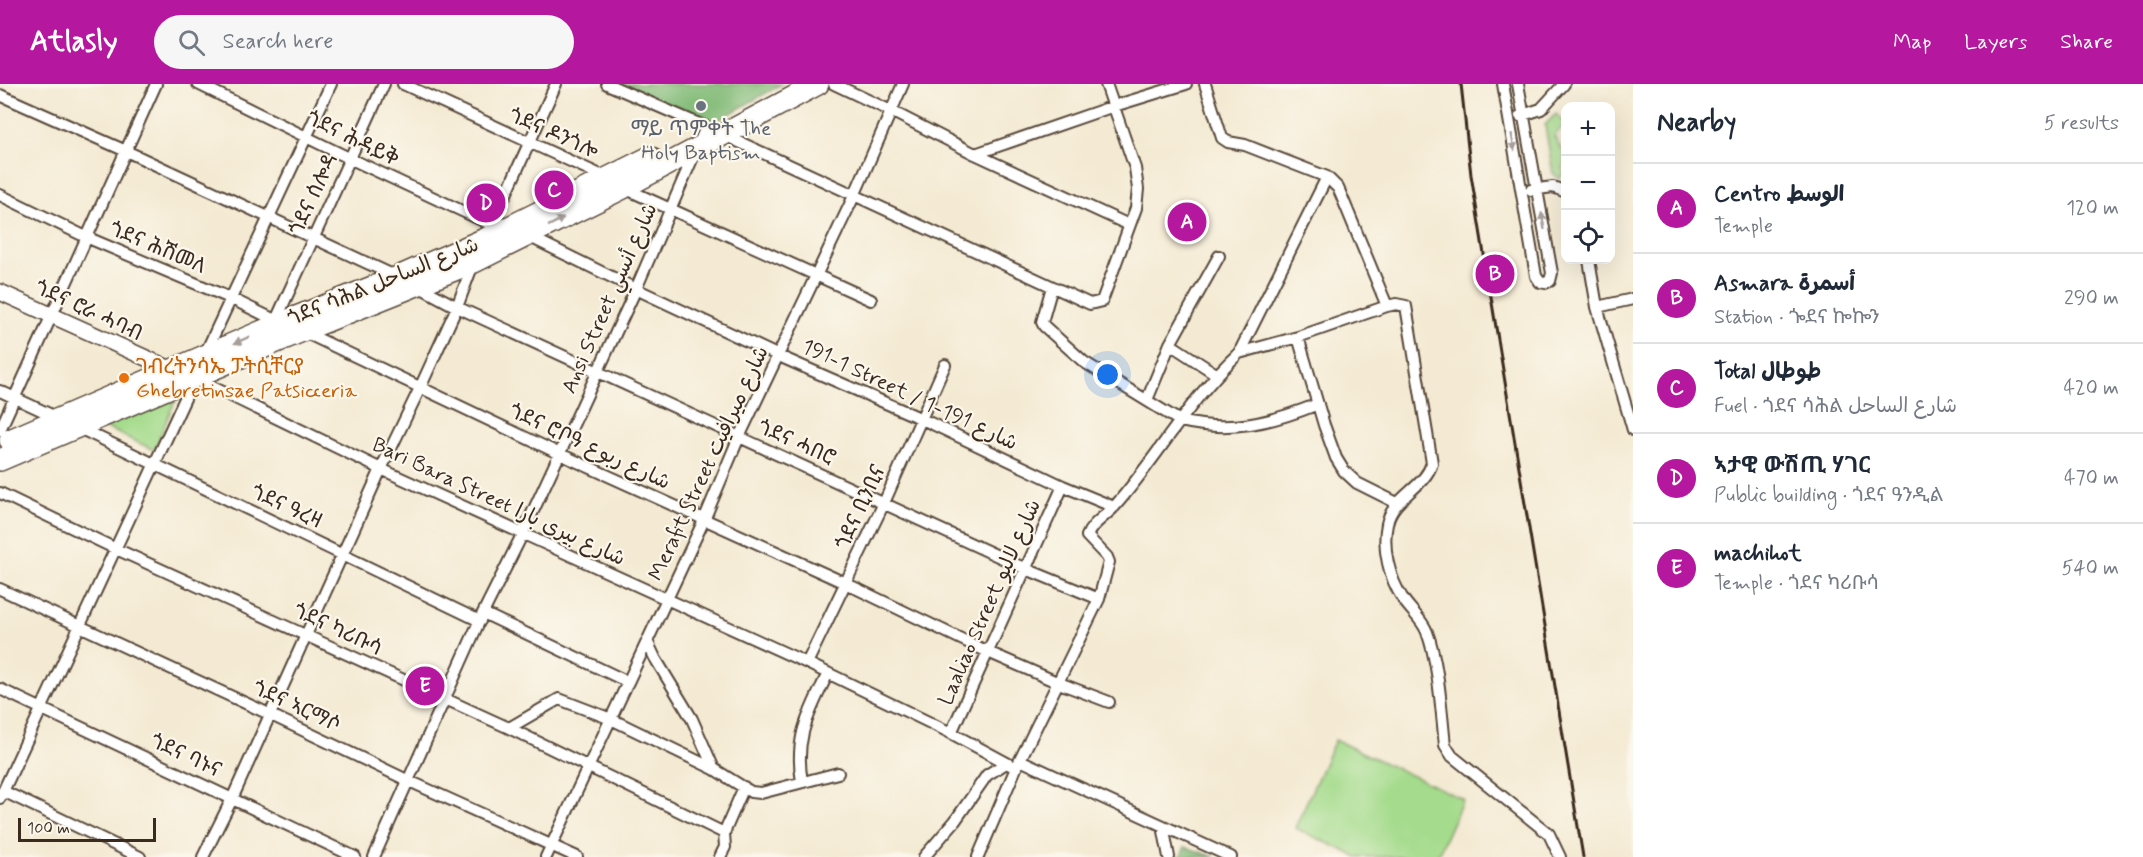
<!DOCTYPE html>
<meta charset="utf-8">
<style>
body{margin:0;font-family:Mynerve,"Playpen Sans Arabic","Noto Sans Ethiopic",sans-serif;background:#f6f6f7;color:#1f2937}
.controls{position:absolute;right:18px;top:18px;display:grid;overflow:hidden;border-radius:12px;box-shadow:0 6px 24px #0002}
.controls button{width:54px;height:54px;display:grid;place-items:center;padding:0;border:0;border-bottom:2px solid #e0e1e3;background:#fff;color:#1f2937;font:30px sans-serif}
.scale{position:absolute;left:18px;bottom:15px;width:138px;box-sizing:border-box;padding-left:6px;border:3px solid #3b2a1e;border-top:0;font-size:16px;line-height:21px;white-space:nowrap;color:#3b2a1e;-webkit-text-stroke:4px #fbf7ec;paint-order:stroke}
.you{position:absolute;left:1108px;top:291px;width:21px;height:21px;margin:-15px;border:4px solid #fff;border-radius:50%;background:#1a73e8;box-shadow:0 0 0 9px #1a73e833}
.badge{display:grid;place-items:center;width:39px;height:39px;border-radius:50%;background:#b5179e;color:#fff;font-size:20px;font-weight:700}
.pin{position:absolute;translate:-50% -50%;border:3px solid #fff;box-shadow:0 2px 6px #0006}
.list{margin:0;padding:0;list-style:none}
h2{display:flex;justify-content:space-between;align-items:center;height:78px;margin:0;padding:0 24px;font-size:26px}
h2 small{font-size:20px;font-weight:400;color:#747a83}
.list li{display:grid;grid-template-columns:39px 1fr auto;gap:18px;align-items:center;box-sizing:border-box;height:90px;padding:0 24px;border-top:2px solid #e0e1e3}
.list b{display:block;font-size:22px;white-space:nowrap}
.list p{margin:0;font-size:20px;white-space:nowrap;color:#747a83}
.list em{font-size:20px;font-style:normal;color:#747a83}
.icon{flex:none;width:33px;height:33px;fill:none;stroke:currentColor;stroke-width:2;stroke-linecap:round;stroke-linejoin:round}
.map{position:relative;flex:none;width:1633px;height:773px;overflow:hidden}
header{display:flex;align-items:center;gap:36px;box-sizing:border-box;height:84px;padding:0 30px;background:#b5179e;color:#fff}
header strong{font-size:28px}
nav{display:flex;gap:33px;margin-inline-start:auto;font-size:21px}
.search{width:420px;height:54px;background:#f6f6f7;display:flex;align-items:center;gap:15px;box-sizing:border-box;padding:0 21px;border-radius:33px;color:#747a83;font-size:22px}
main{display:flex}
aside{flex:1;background:#fff}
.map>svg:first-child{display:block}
</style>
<header>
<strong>Atlasly</strong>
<div class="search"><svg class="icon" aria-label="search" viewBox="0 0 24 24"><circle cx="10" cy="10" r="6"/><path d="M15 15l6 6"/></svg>Search here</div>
<nav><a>Map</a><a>Layers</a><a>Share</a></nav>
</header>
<main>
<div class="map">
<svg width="1633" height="773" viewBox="0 0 1633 773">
<rect width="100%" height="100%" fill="#fbf7ec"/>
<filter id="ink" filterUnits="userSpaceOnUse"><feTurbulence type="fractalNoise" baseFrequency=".0167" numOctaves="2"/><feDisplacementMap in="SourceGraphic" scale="12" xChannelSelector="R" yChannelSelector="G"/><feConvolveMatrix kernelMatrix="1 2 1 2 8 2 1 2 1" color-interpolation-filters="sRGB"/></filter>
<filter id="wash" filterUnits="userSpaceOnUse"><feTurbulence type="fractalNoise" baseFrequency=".008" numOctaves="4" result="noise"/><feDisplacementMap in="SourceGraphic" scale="24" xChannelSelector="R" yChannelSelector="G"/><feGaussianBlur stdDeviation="1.35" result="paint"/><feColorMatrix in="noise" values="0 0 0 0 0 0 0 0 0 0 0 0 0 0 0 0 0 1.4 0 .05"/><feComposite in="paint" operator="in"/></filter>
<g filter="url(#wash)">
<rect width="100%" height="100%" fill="#f4ead3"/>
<path fill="#a4db8c" stroke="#708255" stroke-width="1.5" d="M 1556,30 L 1565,40 L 1554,52 L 1560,63 L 1565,68 L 1565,81 L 1563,84 L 1565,88 L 1560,95 L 1553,89 L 1545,41 Z
M 178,310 L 154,366 L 100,341 Z
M 1335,656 L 1463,715 L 1437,773 L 1357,773 L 1295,744 Z"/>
<path fill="#83bb78" stroke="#5f724b" stroke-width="1.5" d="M 613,0 L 782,0 L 707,43 Z
M 1185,763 L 1215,773 L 1180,773 Z"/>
</g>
<g filter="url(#ink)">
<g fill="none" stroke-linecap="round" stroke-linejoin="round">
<g stroke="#574739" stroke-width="14">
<path id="street" d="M 198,0 L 351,75 L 492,141
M 403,0 L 607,94
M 607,0 L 722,50 L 1090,220 L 1102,217 L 1136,124 L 1138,105 L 1135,84 L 1106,0
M 834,0 L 891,27 L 975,70 L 1129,141
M 1503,0 L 1536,192 L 1540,198 L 1545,199 L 1550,197 L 1552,189 L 1518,0
M 0,11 L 126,67 L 395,192
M 1520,32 L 1541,25 L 1564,0
M 975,70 L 1114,22 L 1186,0
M 624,104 L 871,216
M 1531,106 L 1553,103 L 1566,108
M 0,111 L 86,153 L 230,214 L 281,239
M 488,150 L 556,0
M 526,151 L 636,205 L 779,272 L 922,335 L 1063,402 L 1114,423
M 1589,176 L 1597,223 L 1633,346
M 418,202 L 457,223 L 1026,485 L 1099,515
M 1052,203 L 1042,238 L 1044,242 L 1084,278 L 1180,337 C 1230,349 1271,339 1318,320
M 1387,222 L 1396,220 L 1406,222 L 1432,379 C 1425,404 1392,413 1387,440 C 1382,464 1389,494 1403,515 C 1410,526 1422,535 1427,548 C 1439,581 1441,625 1445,661 L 1452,672 L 1549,750 L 1560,773
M 1597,223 L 1633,215
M 276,236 L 384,0
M 304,248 L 560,370 L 845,499 L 988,568 L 1059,599 L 1109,618
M 1298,253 L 1324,341 L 1336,374 L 1344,387 L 1357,399 L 1397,419
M 1170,260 L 1216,290
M 1239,269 L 1298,253 L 1387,222 L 1342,113 L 1338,104 L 1327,93
M 205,270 L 331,0
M 194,294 L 381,385 L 807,579 L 951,649 L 1016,684
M 0,307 L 58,334
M 1147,316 L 1170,260 L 1219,172
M 77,343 L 480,537
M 0,346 L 156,0
M 0,409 L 114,464 L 509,644 L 724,749
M 0,505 L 269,630 L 407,696 L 577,773
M 483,529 L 628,598
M 807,579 L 884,419 L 945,281
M 0,605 L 355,773
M 509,644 L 559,615 L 611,635 L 714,685 L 692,635 L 655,574 L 647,557
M 951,649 L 1063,402
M 1020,676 L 1231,773
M 714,685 L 751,708 L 761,709 L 838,689
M 802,698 C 794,652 809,630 828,589
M 3,707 L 140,773
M 0,714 L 194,295
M 1163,742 L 1169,773
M 203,773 L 232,715 L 381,385 L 420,304 L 457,223 L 473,180
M 374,773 L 483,529 L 522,451 L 636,205 L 706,43
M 546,773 L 704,436 L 739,353 L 854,112 L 903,0
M 720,773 L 725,763 L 724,749 L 744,703
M 924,773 L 955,737 L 987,691 L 1006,679
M 978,773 L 1016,684 L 1099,515 L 1109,478 L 1107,473 L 1087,452 C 1092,439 1105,433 1115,422 C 1158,373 1190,314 1239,269 L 1327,93 L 1245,61 L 1228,58 L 1222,54 L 1205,0"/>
</g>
<g stroke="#574739" stroke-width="18">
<path id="secondary" d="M 0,208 L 177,288"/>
</g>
<g stroke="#574739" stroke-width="24">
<path id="highway" d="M 10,356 L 281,239 L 398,193 L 487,154 L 650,73
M 0,376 L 302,247 L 474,178 L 623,104 L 818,0"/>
</g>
<use href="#street" stroke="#fff" stroke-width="10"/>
<use href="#secondary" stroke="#fff" stroke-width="15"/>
<use href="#highway" stroke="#fff" stroke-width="21"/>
<path stroke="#3b2a1e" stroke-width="3" d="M 1461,0 L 1471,91 L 1583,773"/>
</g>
<defs><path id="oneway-solid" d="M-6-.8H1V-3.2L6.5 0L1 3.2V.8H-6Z" transform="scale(1.5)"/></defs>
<g fill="#a79f9a">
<use href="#oneway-solid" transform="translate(1513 58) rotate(80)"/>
<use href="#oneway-solid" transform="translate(1543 137) rotate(-100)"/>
<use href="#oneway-solid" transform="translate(556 138) rotate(-27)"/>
<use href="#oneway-solid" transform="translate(242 256) rotate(156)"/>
</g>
</g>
<circle fill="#6b7280" stroke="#fbf7ec" stroke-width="2" cx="701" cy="22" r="6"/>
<circle fill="#e8710a" stroke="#fbf7ec" stroke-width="2" cx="124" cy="294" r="6"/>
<g text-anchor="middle" stroke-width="4.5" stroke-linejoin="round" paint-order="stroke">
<g font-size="21" fill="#5b616d" stroke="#fbf7ec">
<text x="701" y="51">ማይ ጥምቀት The<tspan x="701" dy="24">Holy Baptism</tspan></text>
</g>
<g font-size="21" fill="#3b2a1e" stroke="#fbf7ec">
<text transform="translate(554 49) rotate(24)" y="7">ጎደና ዶንጎሎ</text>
<text transform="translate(353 54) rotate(26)" y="7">ጎደና ሕዳይቅ</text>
<text transform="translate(313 110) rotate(-65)" y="7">ጎደና ሰሎዳ</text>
<text transform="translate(158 163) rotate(23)" y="7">ጎደና ሕሽመለ</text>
<text transform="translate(383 197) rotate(-22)" y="7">ጎደና ሳሕል شارع الساحل</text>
<text transform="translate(609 214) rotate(-66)" y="7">Ansi Street شارع أنسي</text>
<text transform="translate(89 226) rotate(25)" y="7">ጎደና ሮራ ሓባብ</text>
<text transform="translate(910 310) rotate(25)" y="7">191-1 Street / شارع 191-1</text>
<text transform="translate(797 358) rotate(24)" y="7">ጎደና ሓበሮ</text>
<text transform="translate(590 362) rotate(25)" y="7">ጎደና ሮቦዓ شارع ربوع</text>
<text transform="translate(708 379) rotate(-65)" y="7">Merafit Street شارع ميرافيت</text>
<text transform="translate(499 417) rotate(25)" y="7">Bari Bara Street شارع بيرى بارا</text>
<text transform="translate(287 422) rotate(25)" y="7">ጎደና ዓረዛ</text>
<text transform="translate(860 423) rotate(-65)" y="7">ጎደና ቢንቢና</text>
<text transform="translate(989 518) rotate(-66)" y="7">Laaliao Street شارع لاليو</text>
<text transform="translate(338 545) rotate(25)" y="7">ጎደና ካሪቡሳ</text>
<text transform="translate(297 622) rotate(25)" y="7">ጎደና ኣርማሶ</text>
<text transform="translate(186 671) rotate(25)" y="7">ጎደና ባኑና</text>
</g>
<g font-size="21" fill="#c56008" stroke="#fbf7ec" text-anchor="start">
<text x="136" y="289">ገብረትንሳኤ ፓትሲቸርያ<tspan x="136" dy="24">Ghebretinsae Patsicceria</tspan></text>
</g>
</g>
</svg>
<div class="controls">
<button>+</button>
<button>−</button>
<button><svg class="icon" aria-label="locate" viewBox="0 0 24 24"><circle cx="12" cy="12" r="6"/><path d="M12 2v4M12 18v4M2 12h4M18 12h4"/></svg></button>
</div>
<div class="scale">100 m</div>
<div class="you"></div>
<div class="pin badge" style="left:1187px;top:138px">A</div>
<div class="pin badge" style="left:1495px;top:190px">B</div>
<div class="pin badge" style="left:554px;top:106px">C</div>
<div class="pin badge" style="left:486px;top:119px">D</div>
<div class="pin badge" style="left:425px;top:602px">E</div>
</div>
<aside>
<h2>Nearby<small>5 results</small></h2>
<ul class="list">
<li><span class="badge">A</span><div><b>Centro الوسط</b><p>Temple</p></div><em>120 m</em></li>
<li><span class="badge">B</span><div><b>Asmara أسمرة</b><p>Station · ጐደና ኰኰን</p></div><em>290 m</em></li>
<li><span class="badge">C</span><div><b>Total طوطال</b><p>Fuel · ጎደና ሳሕል شارع الساحل</p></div><em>420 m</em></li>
<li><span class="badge">D</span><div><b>ኣታዊ ውሽጢ ሃገር</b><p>Public building · ጎደና ዓንዲል</p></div><em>470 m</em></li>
<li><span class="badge">E</span><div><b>machihot</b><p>Temple · ጎደና ካሪቡሳ</p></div><em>540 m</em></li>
</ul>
</aside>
</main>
